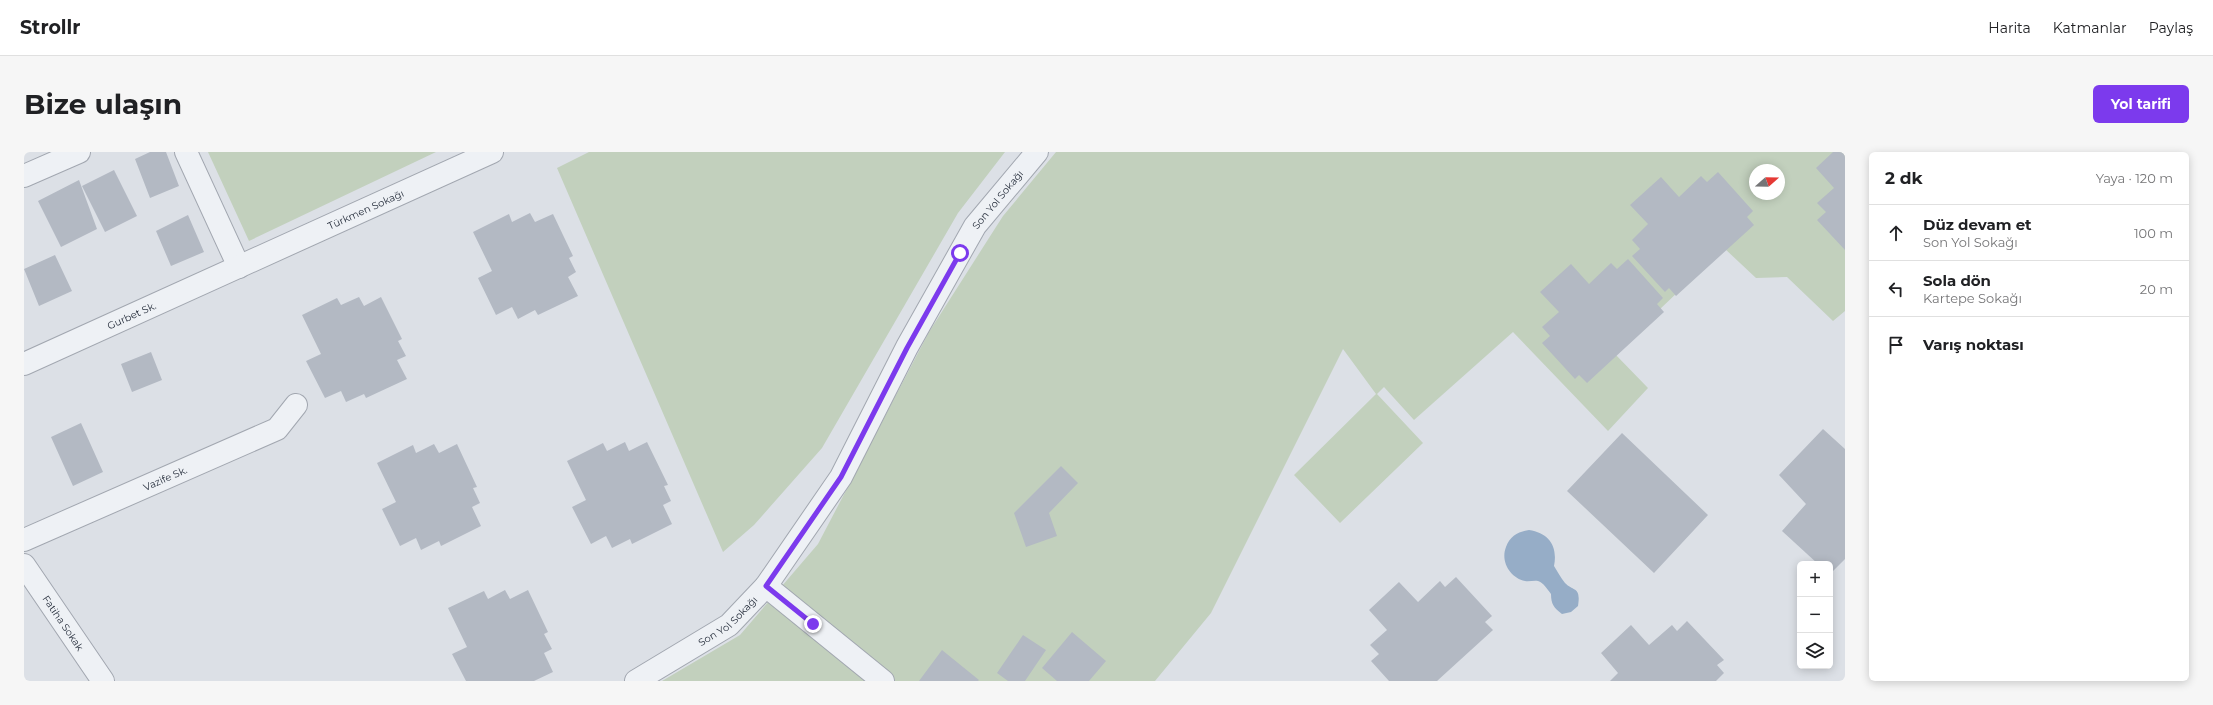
<!DOCTYPE html>
<html lang="tr">
<meta charset="utf-8">
<style>
body{margin:0;font-family:Montserrat,sans-serif;background:#f6f6f6;color:#202124}
.controls{position:absolute;right:12px;bottom:12px;display:grid;overflow:hidden;border-radius:6px;box-shadow:0 2px 10px #0003}
.controls button{width:36px;height:36px;display:grid;place-items:center;padding:0;border:0;border-bottom:1px solid #e0e0e0;background:#fff;color:#202124;font:20px sans-serif}
.compass{position:absolute;left:1725px;top:12px;width:36px;height:36px;border-radius:50%;background:#fff;box-shadow:0 2px 10px #0003;rotate:70deg}
.stop{position:absolute;width:12px;height:12px;margin:-9px;border:3px solid #7c3aed;border-radius:50%;background:#fff}
.stop.end{background:#7c3aed;border-color:#fff;box-shadow:0 1px 4px #0008}
.list{margin:0;padding:0;list-style:none}
h2{display:flex;justify-content:space-between;align-items:center;height:52px;margin:0;padding:0 16px;font-size:17px}
h2 small{font-size:13px;font-weight:400;color:#757577}
.list li{display:grid;grid-template-columns:26px 1fr auto;gap:12px;align-items:center;box-sizing:border-box;height:56px;padding:0 16px;border-top:1px solid #e0e0e0}
.list b{display:block;font-size:15px;white-space:nowrap}
.list p{margin:0;font-size:13px;white-space:nowrap;color:#757577}
.list em{font-size:13px;font-style:normal;color:#757577}
.icon{flex:none;width:22px;height:22px;fill:none;stroke:currentColor;stroke-width:2;stroke-linecap:round;stroke-linejoin:round}
.map{position:relative;flex:none;width:1821px;height:529px;overflow:hidden;border-radius:6px}
header{display:flex;align-items:center;gap:24px;box-sizing:border-box;height:56px;padding:0 20px;background:#fff;border-bottom:1px solid #e0e0e0}
header strong{font-size:19px}
nav{display:flex;gap:22px;margin-inline-start:auto;font-size:14px}
.intro{display:flex;align-items:center;justify-content:space-between;box-sizing:border-box;height:96px;padding:0 24px}
h1{margin:0;font-size:28px}
.button{padding:10px 18px;border-radius:6px;background:#7c3aed;color:#fff;font-size:14px;font-weight:700}
main{display:flex;gap:24px;padding:0 24px}
aside{flex:1;background:#fff;border-radius:6px;box-shadow:0 2px 10px #0003}
.map>svg:first-child{display:block}
</style>
<header>
<strong>Strollr</strong>
<nav><a>Harita</a><a>Katmanlar</a><a>Paylaş</a></nav>
</header>
<div class="intro"><h1>Bize ulaşın</h1><a class="button">Yol tarifi</a></div>
<main>
<div class="map">
<svg width="1821" height="529" viewBox="0 0 1821 529">
<rect width="100%" height="100%" fill="#dce0e6"/>
<path fill="#c2d0bd" fill-rule="evenodd" d="M 184,0 L 412,0 L 225,89 Z
M 565,0 L 981,0 L 934,61 L 798,296 L 730,373 L 699,400 L 533,16 Z
M 1032,0 L 1821,0 L 1821,159 L 1809,169 L 1763,125 L 1732,126 L 1700,96 L 1590,201 L 1624,236 L 1584,279 L 1489,180 L 1390,268 L 1360,235 L 1353,242 L 1399,291 L 1316,371 L 1270,323 L 1352,242 L 1319,197 L 1187,461 L 1131,529 L 638,529 L 716,483 L 794,392 L 905,180 L 979,64 ZM 1731,18 L 1755,18 L 1755,42 L 1731,42 Z"/>
<path fill="#96adc7" d="M 1505,378 C 1525,381 1534,394 1530,414 C 1533,419 1537,426 1541,431 C 1550,440 1557,434 1554,454 L 1547,460 L 1538,462 C 1530,456 1527,452 1527,442 C 1524,438 1519,430 1514,429 C 1510,428 1505,430 1501,429 C 1487,426 1476,410 1482,395 C 1486,384 1494,380 1505,378 Z"/>
<path fill="#b3b9c3" d="M 126,0 L 142,0 L 155,34 L 126,46 L 111,7 Z
M 1809,0 L 1821,0 L 1821,98 L 1793,68 L 1802,60 L 1793,51 L 1810,36 L 1792,16 Z
M 90,18 L 113,64 L 81,80 L 58,34 Z
M 1694,20 L 1729,59 L 1723,65 L 1730,73 L 1652,144 L 1645,136 L 1641,140 L 1608,104 L 1616,97 L 1608,88 L 1624,72 L 1606,53 L 1637,25 L 1655,45 L 1677,24 L 1683,30 Z
M 55,28 L 73,77 L 37,95 L 14,49 Z
M 506,61 L 511,70 L 529,62 L 549,104 L 545,106 L 552,120 L 544,125 L 554,144 L 514,163 L 511,158 L 494,167 L 488,155 L 472,163 L 454,126 L 468,119 L 449,80 L 485,62 L 488,70 Z
M 164,63 L 180,100 L 147,114 L 132,79 Z
M 31,103 L 48,139 L 15,154 L 0,117 Z
M 1604,107 L 1639,146 L 1633,152 L 1640,160 L 1563,231 L 1555,223 L 1551,227 L 1518,191 L 1526,184 L 1518,175 L 1535,160 L 1516,140 L 1547,112 L 1565,132 L 1587,111 L 1593,117 Z
M 335,145 L 340,154 L 357,145 L 378,187 L 374,189 L 382,204 L 373,208 L 383,227 L 342,246 L 340,242 L 322,250 L 317,239 L 301,246 L 282,209 L 297,202 L 278,163 L 313,146 L 317,153 Z
M 127,200 L 138,228 L 108,240 L 97,212 Z
M 57,271 L 79,320 L 49,334 L 27,285 Z
M 1799,277 L 1821,297 L 1821,407 L 1806,422 L 1806,412 L 1794,412 L 1758,379 L 1782,352 L 1755,323 Z
M 1598,281 L 1684,363 L 1630,421 L 1543,339 Z
M 601,290 L 605,299 L 623,290 L 644,333 L 640,334 L 647,349 L 639,353 L 648,372 L 608,392 L 606,387 L 588,396 L 582,384 L 567,392 L 548,355 L 562,348 L 543,309 L 579,291 L 583,299 Z
M 410,292 L 415,301 L 433,292 L 453,335 L 449,336 L 456,351 L 448,355 L 457,374 L 417,394 L 415,389 L 397,398 L 392,386 L 376,394 L 358,357 L 372,350 L 353,311 L 389,293 L 392,301 Z
M 1037,314 L 1054,331 L 1025,361 L 1033,384 L 1002,395 L 990,361 Z
M 1432,425 L 1468,464 L 1461,470 L 1469,478 L 1413,529 L 1365,529 L 1347,509 L 1355,502 L 1346,493 L 1363,478 L 1345,458 L 1375,430 L 1394,450 L 1416,429 L 1421,435 Z
M 481,438 L 486,447 L 504,438 L 524,480 L 520,482 L 528,497 L 520,501 L 529,520 L 510,529 L 442,529 L 428,502 L 443,495 L 424,456 L 460,439 L 464,447 Z
M 1663,469 L 1700,508 L 1693,513 L 1700,521 L 1692,529 L 1586,529 L 1594,521 L 1577,501 L 1607,473 L 1625,493 L 1648,473 L 1653,479 Z
M 1048,480 L 1082,509 L 1065,529 L 1033,529 L 1018,516 Z
M 999,483 L 1022,498 L 1001,529 L 984,529 L 973,521 Z
M 918,498 L 955,528 L 954,529 L 895,529 Z"/>
<g fill="none" stroke-linecap="round" stroke-linejoin="round">
<g stroke="#a2a7b0" stroke-width="24">
<g id="street">
<path d="M 162,0 L 215,115"/>
<path d="M 0,24 L 55,0"/>
<path id="s1" d="M 0,212 L 468,0"/>
<path id="s2" d="M 0,388 L 253,277 L 272,253"/>
<path id="s3" d="M 0,413 L 79,529"/>
<path d="M 742,434 L 859,529"/>
<path id="s4" d="M 612,529 L 705,473 L 742,434 L 817,325 L 883,195 L 951,74 L 1013,0"/>
</g>
</g>
<use href="#street" stroke="#eef1f5" stroke-width="22"/>
</g>
<g fill="none" stroke-linecap="round" stroke-linejoin="round">
<path stroke="#7c3aed" stroke-width="5" d="M 789,472 L 742,434 L 817,325 L 883,196 L 936,101"/>
</g>
<g text-anchor="middle" stroke-width="3" stroke-linejoin="round" paint-order="stroke">
<g font-size="10" fill="#262e3c" stroke="#ebeff4">
<text dy="4" stroke="none"><textPath href="#s4" startOffset="614">Son Yol Sokağı</textPath></text>
<text dy="4" stroke="none"><textPath href="#s1" startOffset="375">Türkmen Sokağı</textPath></text>
<text dy="4" stroke="none"><textPath href="#s1" startOffset="118">Gurbet Sk.</textPath></text>
<text dy="4" stroke="none"><textPath href="#s2" startOffset="154">Vazife Sk.</textPath></text>
<text dy="4" stroke="none"><textPath href="#s4" startOffset="110">Son Yol Sokağı</textPath></text>
<text dy="4" stroke="none"><textPath href="#s3" startOffset="70">Fatiha Sokak</textPath></text>
</g>
</g>
</svg>
<div class="controls">
<button>+</button>
<button>−</button>
<button><svg class="icon" aria-label="layers" viewBox="0 0 24 24"><path d="M12 4l9 5-9 5-9-5zM3 14l9 5 9-5"/></svg></button>
</div>
<svg class="compass" viewBox="-18 -18 36 36"><path d="M0-13l5 13h-10z" fill="#e53935"/><path d="M0 13l5-13h-10z" fill="#757577"/></svg>
<div class="stop" style="left:936px;top:101px"></div>
<div class="stop end" style="left:789px;top:472px"></div>
</div>
<aside>
<h2>2 dk<small>Yaya · 120 m</small></h2>
<ul class="list">
<li><svg class="icon" aria-label="ahead" viewBox="0 0 24 24"><path d="M12 20V5M6 11l6-6 6 6"/></svg><div><b>Düz devam et</b><p>Son Yol Sokağı</p></div><em>100 m</em></li>
<li><svg class="icon" aria-label="left" viewBox="0 0 24 24"><path d="M17 20v-9H6M10 6l-5 5 5 5"/></svg><div><b>Sola dön</b><p>Kartepe Sokağı</p></div><em>20 m</em></li>
<li><svg class="icon" aria-label="arrive" viewBox="0 0 24 24"><path d="M6 21V4h12l-3 4 3 4H6"/></svg><div><b>Varış noktası</b></div></li>
</ul>
</aside>
</main>
